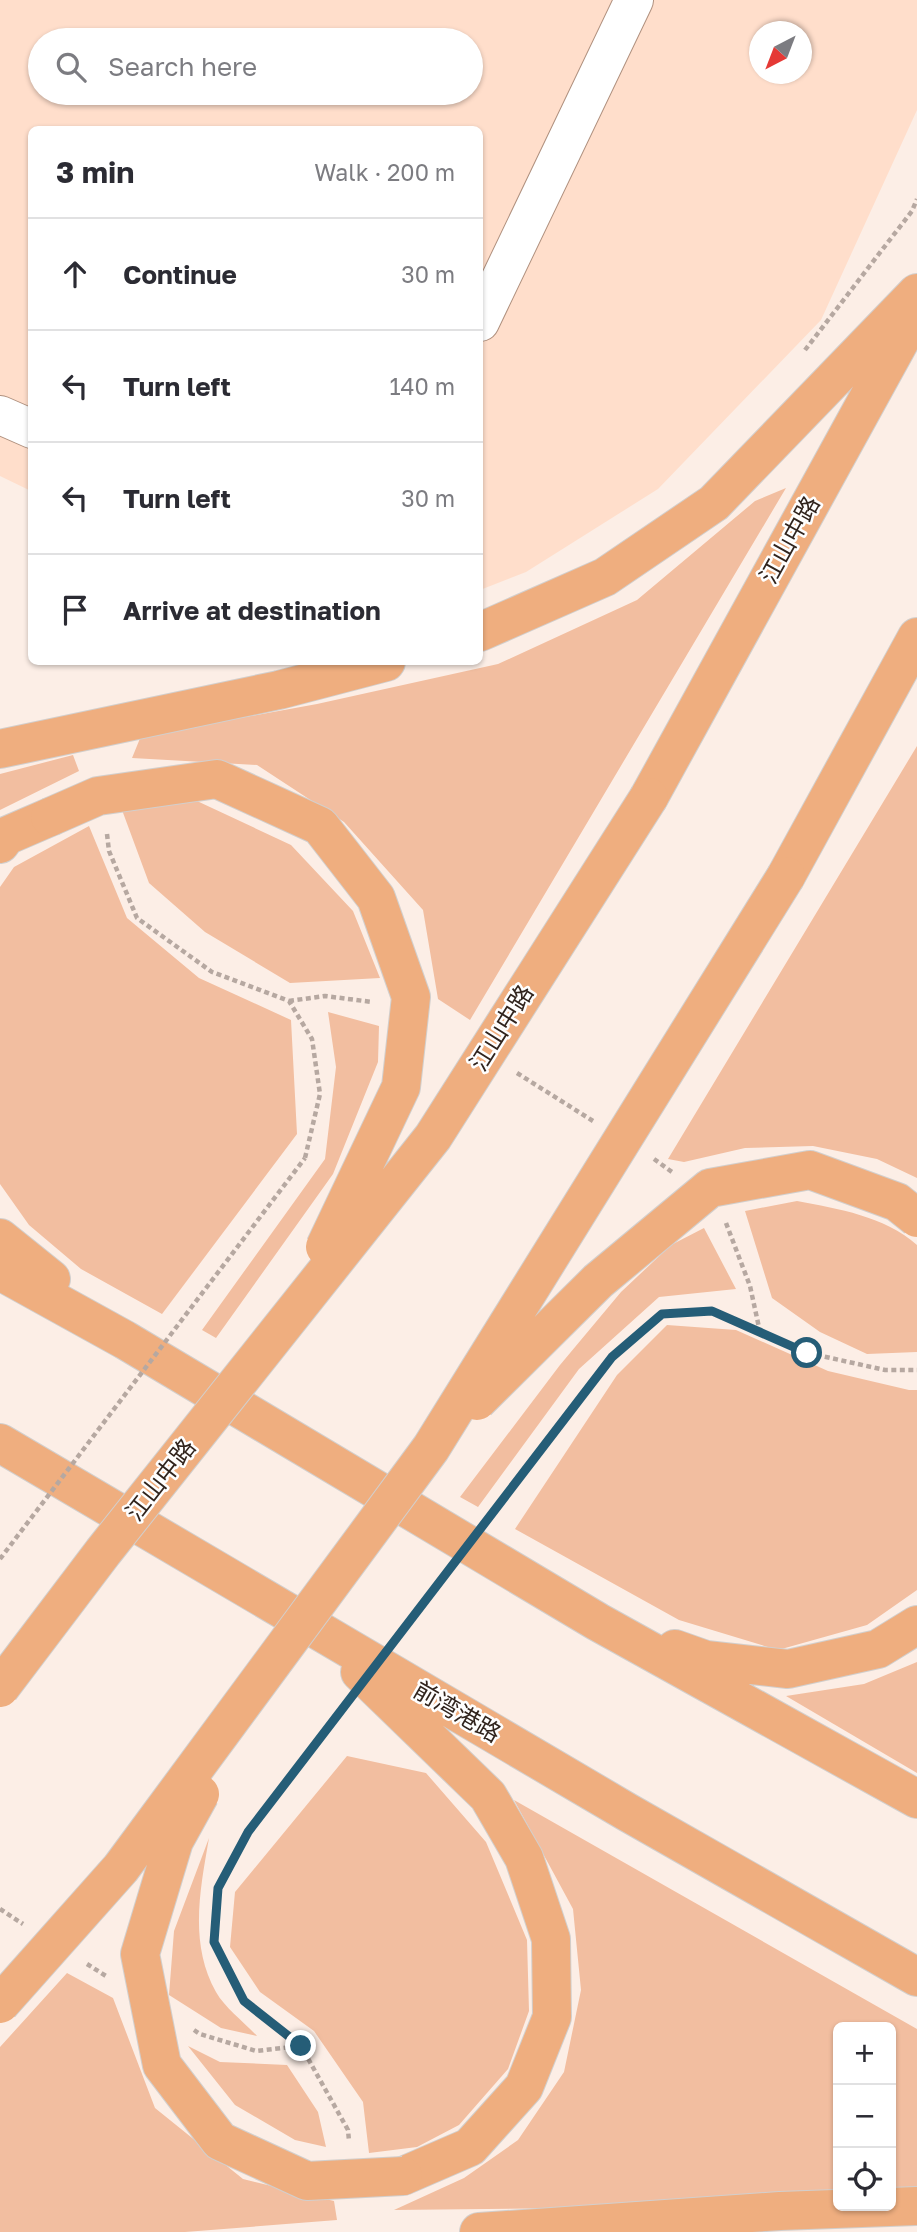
<!DOCTYPE html>
<meta charset="utf-8">
<style>
body{margin:0;font-family:"Golos Text","Noto Sans SC",sans-serif;background:#f2f2f3;color:#2b2b33}
.controls{position:absolute;right:21px;bottom:21px;display:grid;overflow:hidden;border-radius:10px;box-shadow:0 2px 5px #0004}
.controls button{width:63px;height:63px;display:grid;place-items:center;padding:0;border:0;border-bottom:2px solid #e1e1e2;background:#fff;color:#2b2b33;font:35px sans-serif}
.compass{position:absolute;left:749px;top:21px;width:63px;height:63px;border-radius:50%;background:#fff;box-shadow:0 2px 5px #0004;rotate:222deg}
.stop{position:absolute;width:21px;height:21px;margin:-16px;border:5px solid #255d77;border-radius:50%;background:#fff}
.stop.end{background:#255d77;border-color:#fff;box-shadow:0 2px 7px #0008}
.list{margin:0;padding:0;list-style:none}
h2{display:flex;justify-content:space-between;align-items:center;height:91px;margin:0;padding:0 28px;font-size:30px}
h2 small{font-size:23px;font-weight:400;color:#7c7c81}
.list li{display:grid;grid-template-columns:46px 1fr auto;gap:21px;align-items:center;box-sizing:border-box;height:112px;padding:0 28px;border-top:2px solid #e1e1e2}
.list b{display:block;font-size:26px;white-space:nowrap}
.list em{font-size:23px;font-style:normal;color:#7c7c81}
.icon{flex:none;width:38px;height:38px;fill:none;stroke:currentColor;stroke-width:2;stroke-linecap:round;stroke-linejoin:round}
.map{position:relative;flex:none;width:917px;height:2232px;overflow:hidden}
.search{position:absolute;background:#fff;box-shadow:0 2px 5px #0004;left:28px;top:28px;width:455px;height:77px;display:flex;align-items:center;gap:18px;box-sizing:border-box;padding:0 24px;border-radius:38px;color:#7c7c81;font-size:26px}
.panel{position:absolute;background:#fff;box-shadow:0 2px 5px #0004;left:28px;top:126px;width:455px;height:539px;border-radius:10px}
.map>svg:first-child{display:block}
</style>
<div class="map">
<svg width="917" height="2232" viewBox="0 0 917 2232">
<rect width="100%" height="100%" fill="#fceee6"/>
<path fill="#ffdecb" fill-rule="evenodd" d="M 0,0 L 917,0 L 917,110 L 821,320 L 658,489 L 526,572 L 480,590 L 480,130 L 32,130 L 31,491 L 0,476 ZM 760,32 L 802,32 L 802,74 L 760,74 ZM 40,40 L 471,40 L 471,93 L 40,93 Z"/>
<path fill="#f2bea0" d="M 786,488 L 470,1020 L 438,999 L 423,910 L 344,822 L 257,765 L 132,758 L 141,736 L 317,704 L 498,664 L 637,600 L 755,501 Z
M 917,746 L 917,1178 L 877,1159 L 813,1146 L 745,1148 L 684,1162 L 668,1159 Z
M 73,755 L 79,771 L 0,810 L 0,774 Z
M 197,801 L 291,845 L 353,911 L 380,978 L 290,983 L 205,932 L 149,883 L 122,810 Z
M 89,826 L 127,918 L 199,978 L 291,1020 L 297,1134 L 162,1314 L 81,1269 L 29,1225 L 0,1184 L 0,887 L 14,867 Z
M 328,1012 L 379,1026 L 378,1062 L 333,1174 L 216,1338 L 202,1330 L 325,1159 L 336,1067 Z
M 797,1201 C 839,1209 884,1216 917,1245 L 917,1352 L 867,1354 L 820,1332 L 772,1298 L 745,1211 Z
M 704,1228 L 736,1289 L 659,1297 L 579,1369 L 478,1507 L 460,1497 L 560,1365 L 621,1292 L 671,1245 Z
M 667,1325 L 736,1330 L 828,1371 L 909,1390 L 917,1390 L 917,1590 L 867,1625 L 778,1650 L 679,1620 L 515,1529 L 617,1375 Z
M 917,1662 L 917,1773 L 786,1696 L 864,1684 Z
M 347,1756 L 426,1773 L 486,1842 L 527,1940 L 529,2011 L 508,2069 L 459,2125 L 417,2147 L 369,2153 L 363,2102 L 314,2031 L 260,1992 L 230,1947 L 235,1892 Z
M 514,1800 L 917,2029 L 917,2204 L 891,2204 L 891,2027 L 838,2027 L 838,2205 L 394,2210 L 464,2178 L 518,2140 L 564,2072 L 581,1990 L 573,1909 Z
M 209,1838 C 200,1890 189,1944 216,1992 C 225,2008 244,2022 257,2036 L 221,2028 L 169,1995 L 174,1931 Z
M 67,1973 L 113,1998 L 155,2108 L 243,2179 L 334,2201 L 337,2220 L 185,2232 L 0,2232 L 0,2047 Z
M 188,2046 L 220,2062 L 287,2065 L 318,2112 L 326,2147 L 295,2140 L 235,2105 Z"/>
<g fill="none" stroke-linecap="round" stroke-linejoin="round">
<g stroke="#b0917f" stroke-width="40">
<path id="minor" d="M 480,322 L 634,0
M 0,415 L 32,429"/>
</g>
<g stroke="#d2cfcd" stroke-width="40">
<path id="major" d="M 480,632 L 605,577 L 714,503 L 917,293
M 0,749 L 279,690 L 386,662
M 649,797 L 913,317
M 0,844 L 6,836 L 50,817
M 786,876 L 917,637
M 0,1238 L 51,1279
M 0,1271 L 125,1340 L 598,1622 L 917,1799
M 0,1443 L 627,1812 L 917,1977
M 675,1649 L 706,1660 L 788,1669 L 878,1649 L 917,1625
M 360,1672 L 488,1796 L 524,1858 L 551,1939 L 552,2017 L 524,2087 L 470,2147 L 403,2176
M 479,2232 L 780,2211 L 917,2206"/>
</g>
<path stroke="#b6a8a1" stroke-width="4.5" stroke-dasharray="5 3.5" stroke-linecap="butt" d="M 805,350 L 912,211 L 917,199
M 107,834 L 109,851 L 137,918 L 212,972 L 289,1001 L 312,1039 L 320,1094 L 305,1158
M 289,1001 L 325,996 L 372,1002
M 517,1073 L 593,1121
M 654,1159 L 672,1172
M 726,1223 L 750,1286 L 760,1332
M 612,1357 L 662,1314 L 712,1311 L 808,1353 L 885,1370 L 917,1370
M 248,1832 L 218,1887 L 213,1942 L 244,2001 L 301,2046 L 348,2130 L 349,2141
M 0,1909 L 23,1924
M 87,1964 L 106,1976
M 194,2030 L 200,2034 L 256,2051 L 300,2046"/>
<use href="#minor" stroke="#fff" stroke-width="38"/>
<use href="#major" stroke="#efae7f" stroke-width="38"/>
<g stroke="#d2cfcd" stroke-width="40" stroke-linecap="butt">
<path id="major-bridge" d="M 50,817 L 98,796 L 217,779 L 320,826 L 376,898 L 411,997 L 401,1087 L 325,1247
M 477,1401 L 598,1281 L 710,1188 L 810,1170 L 897,1202 L 917,1218
M 0,1688 L 103,1552 L 433,1137 L 649,797
M 200,1794 L 174,1841 L 140,1954 L 162,2065 L 220,2141 L 307,2181 L 403,2176
M 0,2004 L 121,1868 L 431,1448 L 786,876"/>
</g>
<path stroke="#b6a8a1" stroke-width="4.5" stroke-dasharray="5 3.5" stroke-linecap="butt" d="M 0,1559 L 305,1158
M 248,1832 L 612,1357"/>
<use href="#major-bridge" stroke="#efae7f" stroke-width="38"/>
</g>
<g fill="none" stroke-linecap="round" stroke-linejoin="round">
<path stroke="#255d77" stroke-width="9" d="M 301,2046 L 244,2001 L 214,1942 L 218,1888 L 248,1832 L 612,1357 L 662,1314 L 712,1311 L 807,1353"/>
</g>
<g text-anchor="middle" stroke-width="5" stroke-linejoin="round" paint-order="stroke">
<g font-size="24" fill="#31241d" stroke="#fefefe">
<text transform="translate(790 540) rotate(-61)" y="8">江山中路</text>
<text transform="translate(502 1028) rotate(-58)" y="8">江山中路</text>
<text transform="translate(161 1480) rotate(-52)" y="8">江山中路</text>
<text transform="translate(457 1712) rotate(30)" y="8">前湾港路</text>
</g>
</g>
</svg>
<div class="controls">
<button>+</button>
<button>−</button>
<button><svg class="icon" aria-label="locate" viewBox="0 0 24 24"><circle cx="12" cy="12" r="6"/><path d="M12 2v4M12 18v4M2 12h4M18 12h4"/></svg></button>
</div>
<svg class="compass" viewBox="-18 -18 36 36"><path d="M0-13l5 13h-10z" fill="#e53935"/><path d="M0 13l5-13h-10z" fill="#7c7c81"/></svg>
<div class="stop" style="left:807px;top:1353px"></div>
<div class="stop end" style="left:301px;top:2046px"></div>
<div class="search"><svg class="icon" aria-label="search" viewBox="0 0 24 24"><circle cx="10" cy="10" r="6"/><path d="M15 15l6 6"/></svg>Search here</div>
<section class="panel">
<h2>3 min<small>Walk · 200 m</small></h2>
<ul class="list">
<li><svg class="icon" aria-label="ahead" viewBox="0 0 24 24"><path d="M12 20V5M6 11l6-6 6 6"/></svg><div><b>Continue</b></div><em>30 m</em></li>
<li><svg class="icon" aria-label="left" viewBox="0 0 24 24"><path d="M17 20v-9H6M10 6l-5 5 5 5"/></svg><div><b>Turn left</b></div><em>140 m</em></li>
<li><svg class="icon" aria-label="left" viewBox="0 0 24 24"><path d="M17 20v-9H6M10 6l-5 5 5 5"/></svg><div><b>Turn left</b></div><em>30 m</em></li>
<li><svg class="icon" aria-label="arrive" viewBox="0 0 24 24"><path d="M6 21V4h12l-3 4 3 4H6"/></svg><div><b>Arrive at destination</b></div></li>
</ul>
</section>
</div>
